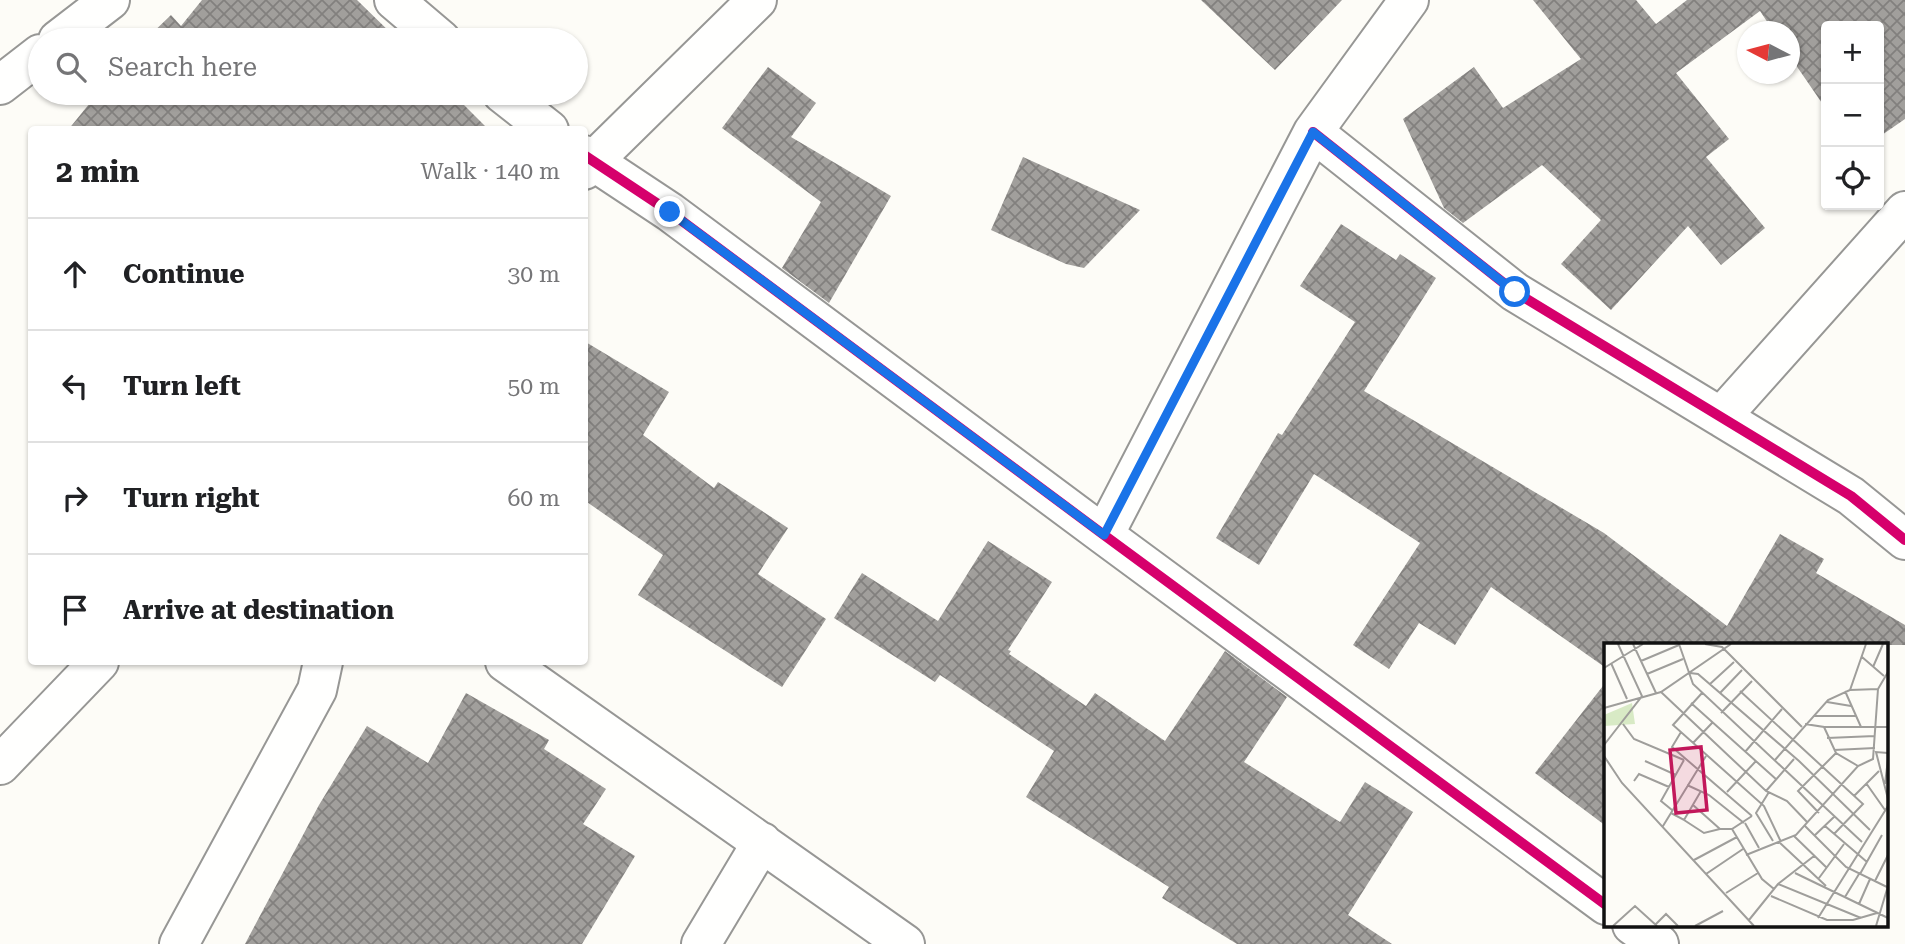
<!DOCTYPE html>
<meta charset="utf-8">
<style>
body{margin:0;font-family:"Roboto Serif",serif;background:#f2f2f2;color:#202124}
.controls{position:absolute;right:21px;top:21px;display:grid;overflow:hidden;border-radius:7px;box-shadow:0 2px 5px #0004}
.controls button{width:63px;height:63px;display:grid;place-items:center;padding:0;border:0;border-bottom:2px solid #e0e0e0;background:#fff;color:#202124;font:35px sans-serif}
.compass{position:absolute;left:1737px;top:21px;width:63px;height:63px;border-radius:50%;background:#fff;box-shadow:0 2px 5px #0004;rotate:276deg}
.stop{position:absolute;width:21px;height:21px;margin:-16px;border:5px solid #1a73e8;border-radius:50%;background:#fff}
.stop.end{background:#1a73e8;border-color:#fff;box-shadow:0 2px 7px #0008}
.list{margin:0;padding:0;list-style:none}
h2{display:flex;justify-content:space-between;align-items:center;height:91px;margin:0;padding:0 28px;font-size:30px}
h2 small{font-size:23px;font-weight:400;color:#757577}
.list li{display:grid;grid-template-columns:46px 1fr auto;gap:21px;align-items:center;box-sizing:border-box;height:112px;padding:0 28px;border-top:2px solid #e0e0e0}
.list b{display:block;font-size:26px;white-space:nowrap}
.list em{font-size:23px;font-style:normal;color:#757577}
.icon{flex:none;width:38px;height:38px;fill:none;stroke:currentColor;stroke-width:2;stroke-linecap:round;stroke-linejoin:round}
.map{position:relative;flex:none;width:1905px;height:944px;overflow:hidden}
.search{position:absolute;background:#fff;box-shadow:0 2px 5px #0004;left:28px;top:28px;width:560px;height:77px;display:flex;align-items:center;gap:18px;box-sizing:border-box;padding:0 24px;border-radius:38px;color:#757577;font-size:26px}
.panel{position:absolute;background:#fff;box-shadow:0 2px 5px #0004;left:28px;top:126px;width:560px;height:539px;border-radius:7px}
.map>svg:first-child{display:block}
</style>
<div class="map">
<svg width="1905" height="944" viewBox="0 0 1905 944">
<defs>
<pattern id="building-cross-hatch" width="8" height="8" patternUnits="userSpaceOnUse" patternTransform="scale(1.75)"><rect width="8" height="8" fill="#a19f9c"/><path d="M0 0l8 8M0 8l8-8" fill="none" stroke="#82807e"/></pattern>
</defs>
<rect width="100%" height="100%" fill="#fdfcf7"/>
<path fill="url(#building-cross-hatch)" d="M 202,0 L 357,0 L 398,40 L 145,40 L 171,15 L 181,26 Z
M 1201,0 L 1342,0 L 1275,70 Z
M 1533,0 L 1636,0 L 1656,24 L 1687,0 L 1905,0 L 1905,119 L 1879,137 L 1879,26 L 1826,26 L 1826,109 L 1789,55 L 1789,32 L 1774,32 L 1760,11 L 1676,73 L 1729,139 L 1706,157 L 1765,228 L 1721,265 L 1688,226 L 1611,310 L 1561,264 L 1601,220 L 1542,165 L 1463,223 L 1444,208 L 1403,119 L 1474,67 L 1503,108 L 1581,59 Z
M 768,67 L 816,103 L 791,137 L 891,196 L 829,303 L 782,268 L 821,202 L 722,128 Z
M 98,93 L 452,93 L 489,130 L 68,130 Z
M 1023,157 L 1140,210 L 1084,268 L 1066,264 L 991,230 Z
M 1341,224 L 1396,260 L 1400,254 L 1436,278 L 1364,391 L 1604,533 L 1727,626 L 1780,534 L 1824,559 L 1816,573 L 1905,625 L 1905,645 L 1606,645 L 1606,668 L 1491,587 L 1455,645 L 1419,623 L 1389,669 L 1353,645 L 1420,543 L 1314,474 L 1259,565 L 1216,538 L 1278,433 L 1282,435 L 1355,322 L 1300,286 Z
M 584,341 L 669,392 L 643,435 L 714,488 L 718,482 L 788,528 L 758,574 L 826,619 L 782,687 L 638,595 L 663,555 L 584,500 Z
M 988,541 L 1052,582 L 1008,650 L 1011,651 L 1009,654 L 1086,706 L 1095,693 L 1165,741 L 1225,651 L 1287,697 L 1244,762 L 1340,822 L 1365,782 L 1413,812 L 1348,915 L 1392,944 L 1237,944 L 1162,898 L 1169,887 L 1026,797 L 1054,751 L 940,675 L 935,682 L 834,618 L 862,573 L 938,621 Z
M 1606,682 L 1606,826 L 1535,773 Z
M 466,693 L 549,740 L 544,749 L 606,789 L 583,824 L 635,856 L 582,944 L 245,944 L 319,805 L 367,726 L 428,763 Z"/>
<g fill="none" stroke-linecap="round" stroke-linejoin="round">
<g stroke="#979795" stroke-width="42">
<path id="minor" d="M 394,0 L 441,40
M 58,40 L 110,0
M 0,85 L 40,54
M 502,93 L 549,130
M 1313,132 L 1515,292 L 1851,496 L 1905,540
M 584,155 L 670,212 L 1104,535 L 1606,905
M 584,170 L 757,0
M 1721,417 L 1905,211
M 1104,535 L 1313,132 L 1409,0
M 505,662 L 905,944
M 0,765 L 99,662
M 1632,925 L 1659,944
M 179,944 L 317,690 L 323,662
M 701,944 L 762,842"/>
</g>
<use href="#minor" stroke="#fffffe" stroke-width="38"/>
<g stroke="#fff" stroke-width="15">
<path id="cycleway" d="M 1313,132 L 1515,292 L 1851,496 L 1905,540
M 584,155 L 670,212 L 1104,535 L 1606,905"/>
</g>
<use href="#cycleway" stroke="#d6006c" stroke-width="10"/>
</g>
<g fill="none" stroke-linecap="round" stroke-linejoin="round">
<path stroke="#1a73e8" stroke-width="9" d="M 670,212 L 1104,535 L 1313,132 L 1515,292"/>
</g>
<g transform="translate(1604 643)">
<rect width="284" height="284" fill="#fdfcf7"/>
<path d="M 28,60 L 31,81 L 0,83 L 0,72 Z" fill="#d8eac5"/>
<path fill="none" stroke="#9f9e9b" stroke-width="2" d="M 29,1 L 52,50M 75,1 L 89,41 L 258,199M 101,1 L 118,4 L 198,84M 258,14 L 280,33M 37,18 L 75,2M 7,20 L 23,56M 269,24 L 279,1M 0,25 L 39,1M 86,30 L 94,31 L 195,118 L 266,187M 43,31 L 79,16M 106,41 L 130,19M 246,47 L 274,46M 136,48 L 259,161 L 230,191M 241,48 L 257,84M 57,49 L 162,148 L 183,158 L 204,180M 98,50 L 69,82 L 160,163 L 177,199M 116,50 L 138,27M 223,59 L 247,63M 87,60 L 173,137M 0,65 L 57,49 L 127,1M 117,70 L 148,38M 211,73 L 252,73M 19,81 L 30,96 L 80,117M 201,81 L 220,84 L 232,110 L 254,123M 220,84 L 283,84M 77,89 L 68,104 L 148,173M 223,95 L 271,93M 89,100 L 108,80M 0,102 L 38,53 L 14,1M 230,107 L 271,105M 141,109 L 178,66M 284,110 L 272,109 L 284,156M 0,113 L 18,140 L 150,283M 171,117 L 224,57 L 246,47 L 262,1M 41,118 L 72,132M 30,138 L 35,131 L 65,144M 262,140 L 281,167M 281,141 L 284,116M 83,142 L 105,152 L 140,180M 162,148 L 190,116M 123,149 L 152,118M 165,149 L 152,170 L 169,198M 250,153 L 275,128M 68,167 L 57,158 L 80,117M 67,170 L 80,177 L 97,148M 215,170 L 194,148 L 232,110M 80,177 L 100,190 L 116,186 L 89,162M 141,180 L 155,205M 59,183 L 102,113M 201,183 L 242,224 L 283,244M 221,183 L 263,219M 116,186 L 128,186 L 148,173M 128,186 L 158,236 L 170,246M 190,193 L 223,225M 210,193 L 231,173M 175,199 L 222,243M 142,212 L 192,192 L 254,123 L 269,116 L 274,46 L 284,29M 90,217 L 133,194M 191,230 L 284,275M 102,231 L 139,206M 256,231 L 278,192M 215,235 L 240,201M 271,238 L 284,212M 174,241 L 257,275M 122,250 L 154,230M 167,253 L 223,277 L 249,277 L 273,270M 241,254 L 255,231M 255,261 L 266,236M 214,275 L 284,163M 145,277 L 174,241 L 210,213M 52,281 L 62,271 L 74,283M 9,283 L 31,263 L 53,283M 91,283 L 119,268M 272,283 L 284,243"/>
<path fill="#c2185b" fill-opacity="0.15" stroke="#c2185b" stroke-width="3.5" d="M 97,104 L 103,167 L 72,170 L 66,107 Z"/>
<rect width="284" height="284" fill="none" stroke="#111" stroke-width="3.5"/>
</g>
</svg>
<div class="controls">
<button>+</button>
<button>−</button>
<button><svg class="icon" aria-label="locate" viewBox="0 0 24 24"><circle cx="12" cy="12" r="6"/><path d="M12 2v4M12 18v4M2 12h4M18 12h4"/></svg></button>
</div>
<svg class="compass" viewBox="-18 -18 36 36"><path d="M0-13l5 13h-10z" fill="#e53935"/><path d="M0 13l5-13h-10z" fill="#757577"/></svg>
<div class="stop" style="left:1515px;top:292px"></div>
<div class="stop end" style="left:670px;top:212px"></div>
<div class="search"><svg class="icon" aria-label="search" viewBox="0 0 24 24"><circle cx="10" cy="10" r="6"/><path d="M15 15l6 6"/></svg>Search here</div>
<section class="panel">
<h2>2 min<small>Walk · 140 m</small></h2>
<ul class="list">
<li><svg class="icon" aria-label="ahead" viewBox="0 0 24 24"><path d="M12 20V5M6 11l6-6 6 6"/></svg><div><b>Continue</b></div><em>30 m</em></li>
<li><svg class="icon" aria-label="left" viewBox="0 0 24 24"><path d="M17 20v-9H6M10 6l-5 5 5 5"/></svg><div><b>Turn left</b></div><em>50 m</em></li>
<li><svg class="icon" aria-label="right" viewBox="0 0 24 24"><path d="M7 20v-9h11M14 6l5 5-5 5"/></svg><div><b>Turn right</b></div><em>60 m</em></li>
<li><svg class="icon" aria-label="arrive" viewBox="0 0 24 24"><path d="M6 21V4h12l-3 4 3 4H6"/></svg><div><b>Arrive at destination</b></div></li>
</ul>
</section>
</div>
